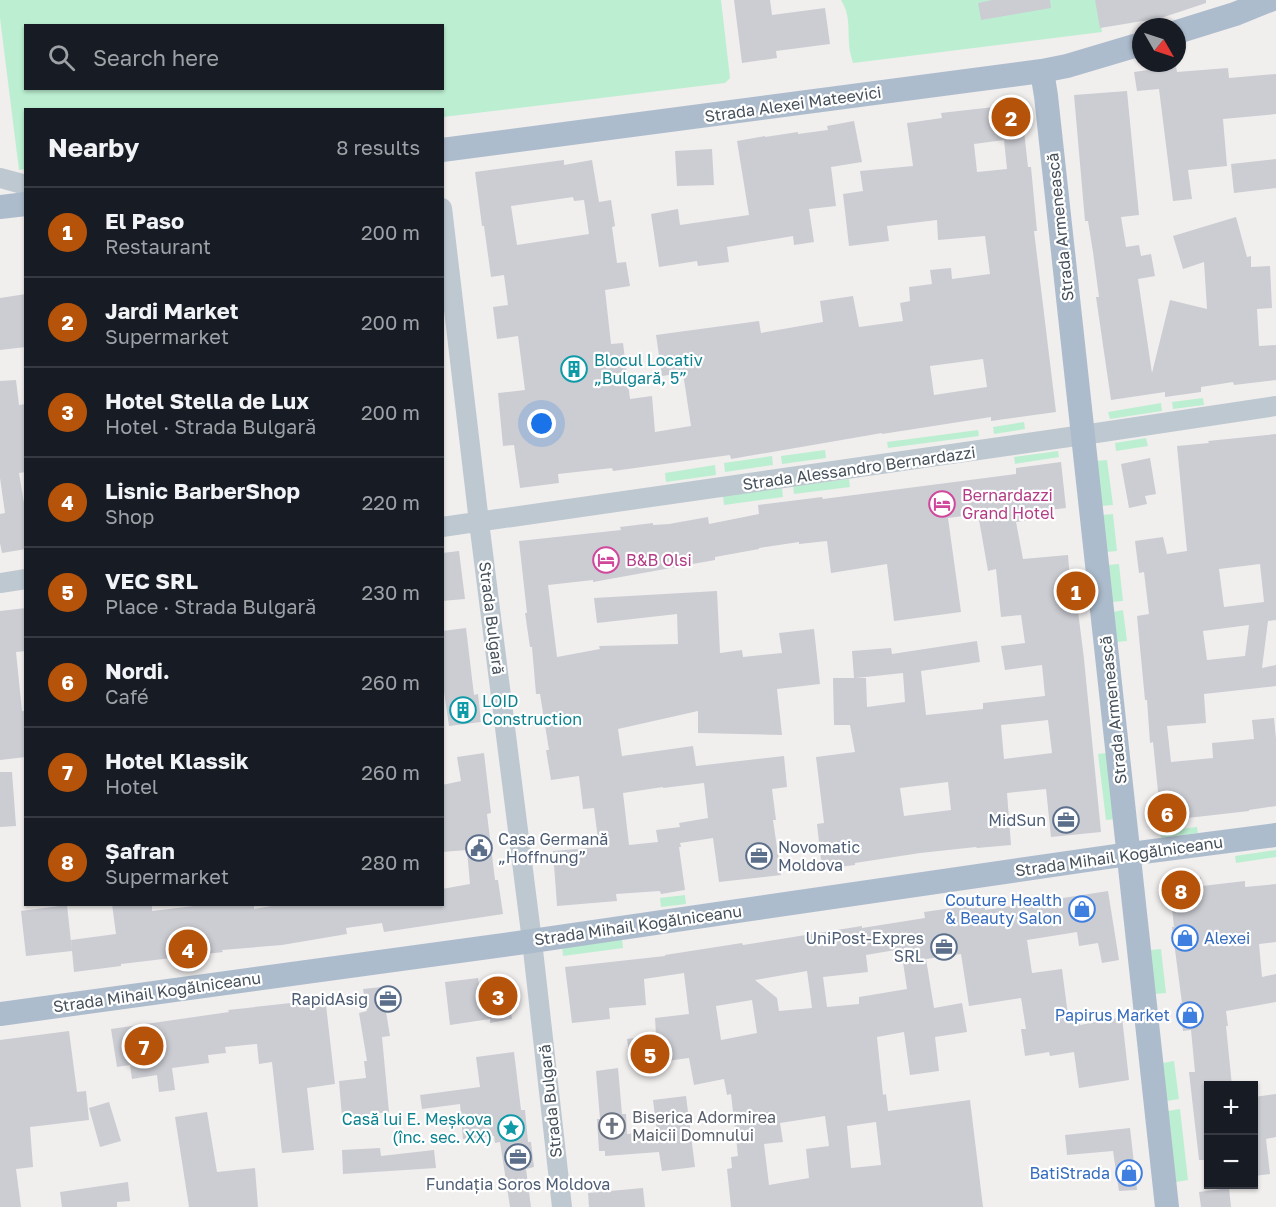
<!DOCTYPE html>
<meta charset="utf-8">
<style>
body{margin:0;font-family:"Golos Text",sans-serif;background:#242831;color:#f1f3f6}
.controls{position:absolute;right:18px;bottom:18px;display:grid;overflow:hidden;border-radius:0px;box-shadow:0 2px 4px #0004}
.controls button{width:54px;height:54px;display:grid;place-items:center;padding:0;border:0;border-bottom:2px solid #363941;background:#171b24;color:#f1f3f6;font:30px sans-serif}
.compass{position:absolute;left:1132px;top:18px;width:54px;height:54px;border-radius:50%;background:#171b24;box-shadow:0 2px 4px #0004;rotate:129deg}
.you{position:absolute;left:542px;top:424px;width:21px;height:21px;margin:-15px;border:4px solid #fff;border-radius:50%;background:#1a73e8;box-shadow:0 0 0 9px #1a73e833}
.badge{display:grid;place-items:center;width:39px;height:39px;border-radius:50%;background:#b45309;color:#fff;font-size:20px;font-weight:700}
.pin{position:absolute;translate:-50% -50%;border:3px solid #fff;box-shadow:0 2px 6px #0006}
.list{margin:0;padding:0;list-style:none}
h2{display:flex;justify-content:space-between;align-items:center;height:78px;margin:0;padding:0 24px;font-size:26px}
h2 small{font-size:20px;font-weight:400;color:#9ea1a6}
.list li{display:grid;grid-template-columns:39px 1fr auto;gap:18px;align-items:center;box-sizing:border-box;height:90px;padding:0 24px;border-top:2px solid #363941}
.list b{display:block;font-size:22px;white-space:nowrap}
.list p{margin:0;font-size:20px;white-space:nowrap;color:#9ea1a6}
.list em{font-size:20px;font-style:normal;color:#9ea1a6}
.icon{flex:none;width:33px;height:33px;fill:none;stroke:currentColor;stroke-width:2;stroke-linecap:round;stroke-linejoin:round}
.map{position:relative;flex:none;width:1276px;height:1207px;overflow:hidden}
.search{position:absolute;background:#171b24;box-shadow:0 2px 4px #0004;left:24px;top:24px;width:420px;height:66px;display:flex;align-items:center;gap:15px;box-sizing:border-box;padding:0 21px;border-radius:0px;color:#9ea1a6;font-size:22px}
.panel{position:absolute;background:#171b24;box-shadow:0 2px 4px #0004;left:24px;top:108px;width:420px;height:798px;border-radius:0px}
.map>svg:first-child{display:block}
</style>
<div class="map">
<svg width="1276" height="1207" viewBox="0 0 1276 1207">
<rect width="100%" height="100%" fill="#f1eeee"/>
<path fill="#bcefd1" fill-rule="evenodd" d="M 0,0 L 721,0 L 730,78 L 725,83 L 443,117 L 442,110 L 26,110 L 25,169 L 19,170 L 0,18 ZM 26,26 L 442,26 L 442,88 L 26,88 Z
M 841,0 L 1097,0 L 1102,32 L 853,63 C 851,56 849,50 849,43 C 848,27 850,14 841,0 Z
M 1203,398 L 1204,405 L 1173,409 L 1172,402 Z
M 1161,403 L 1162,411 L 1110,419 L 1108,412 Z
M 1024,422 L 1025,429 L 994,434 L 993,427 Z
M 978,430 L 979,436 L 888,448 L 887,442 Z
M 1146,438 L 1148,446 L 1116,451 L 1115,443 Z
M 825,450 L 826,458 L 782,464 L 781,456 Z
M 1058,451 L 1059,457 L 1015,464 L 1014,457 Z
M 772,456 L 773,465 L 725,472 L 724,463 Z
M 1107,460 L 1113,505 L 1101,506 L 1095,461 Z
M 715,465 L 716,475 L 666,482 L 665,473 Z
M 849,479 L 850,487 L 794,494 L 793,486 Z
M 782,487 L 783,497 L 724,505 L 723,496 Z
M 1113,514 L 1117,551 L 1106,552 L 1102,515 Z
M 1119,564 L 1123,601 L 1112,602 L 1108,565 Z
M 1123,610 L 1127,641 L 1117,642 L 1113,612 Z
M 1107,753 L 1115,819 L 1106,820 L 1098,754 Z
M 1197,827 L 1198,833 L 1161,838 L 1160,831 Z
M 1276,850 L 1276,857 L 1236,863 L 1235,856 Z
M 685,895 L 686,904 L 661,907 L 660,898 Z
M 622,939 L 623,948 L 563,956 L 562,946 Z
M 1161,949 L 1166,993 L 1155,994 L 1150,950 Z
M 1174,1061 L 1179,1099 L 1167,1101 L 1163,1063 Z
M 1180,1109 L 1188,1180 L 1176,1182 L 1168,1111 Z"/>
<path fill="#cbcdd3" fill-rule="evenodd" d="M 734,0 L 770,0 L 772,15 L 825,8 L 830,44 L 776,51 L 777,58 L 742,63 Z
M 992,0 L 1050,0 L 1051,8 L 981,20 L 978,3 Z
M 1095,0 L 1206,0 L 1206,3 L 1161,18 L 1100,28 Z
M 1176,66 L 1177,72 L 1228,68 L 1229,78 L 1276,74 L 1276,114 L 1223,119 L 1227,166 L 1188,170 L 1192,199 L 1173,201 L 1159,89 L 1137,91 L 1134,72 Z
M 1127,91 L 1139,215 L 1121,217 L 1126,247 L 1139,245 L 1141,256 L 1151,254 L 1155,276 L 1138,279 L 1152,373 L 1170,300 L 1207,309 L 1204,262 L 1183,269 L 1173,236 L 1236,217 L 1247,257 L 1251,256 L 1251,267 L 1270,266 L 1272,308 L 1257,309 L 1259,346 L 1276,345 L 1276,380 L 1234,385 L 1233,382 L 1201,387 L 1201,392 L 1165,397 L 1165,392 L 1111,400 L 1096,297 L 1099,297 L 1093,252 L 1088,221 L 1085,221 L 1074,95 Z
M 1021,104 L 1028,167 L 1031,167 L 1037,231 L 1034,231 L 1056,412 L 991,421 L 991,417 L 882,434 L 882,433 L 731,459 L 730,455 L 613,471 L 612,468 L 558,474 L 559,483 L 520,488 L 514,445 L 503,446 L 498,393 L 525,390 L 518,336 L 497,339 L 493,307 L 508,305 L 504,275 L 491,277 L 484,226 L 482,226 L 475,172 L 564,160 L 564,165 L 592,160 L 599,202 L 611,200 L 615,226 L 612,227 L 617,263 L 626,262 L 630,286 L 605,290 L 611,344 L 623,343 L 630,399 L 652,396 L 655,432 L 691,426 L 683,373 L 662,376 L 656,335 L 759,321 L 761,333 L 823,322 L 820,301 L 853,296 L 859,327 L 903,321 L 900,303 L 910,301 L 909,287 L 932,284 L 930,270 L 951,268 L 952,279 L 990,274 L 985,236 L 938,240 L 937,220 L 887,226 L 889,241 L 849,246 L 843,194 L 863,191 L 860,171 L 913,166 L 907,123 L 942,118 L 941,113 ZM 1004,140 L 1007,169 L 977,172 L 974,144 ZM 573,197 L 574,201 L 584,200 L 589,234 L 517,245 L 511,206 ZM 983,359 L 987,387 L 934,395 L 930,366 Z
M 854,121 L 862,162 L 831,167 L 836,206 L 809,209 L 814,242 L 794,245 L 793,236 L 727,247 L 729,262 L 698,266 L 697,261 L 659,267 L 651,214 L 678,209 L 680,225 L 749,215 L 737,141 L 765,136 L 765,137 L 798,132 L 798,134 L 828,130 L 827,126 Z
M 712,149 L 714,185 L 677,186 L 675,151 Z
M 1276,159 L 1276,188 L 1234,193 L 1231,164 Z
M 26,294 L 26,347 L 0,350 L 0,298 Z
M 16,380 L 19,405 L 26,404 L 26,472 L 19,473 L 26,515 L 26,549 L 2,553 L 0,543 L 0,514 L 5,513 L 0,478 L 0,381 Z
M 1276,434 L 1276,620 L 1268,621 L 1262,668 L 1276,665 L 1276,686 L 1204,694 L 1206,723 L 1167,726 L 1171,762 L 1213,758 L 1212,743 L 1254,739 L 1252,720 L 1274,718 L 1276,739 L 1276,806 L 1249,810 L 1249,811 L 1161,821 L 1153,742 L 1150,743 L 1147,700 L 1145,700 L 1137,616 L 1149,614 L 1144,572 L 1139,573 L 1135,541 L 1163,537 L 1167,554 L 1187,551 L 1177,446 L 1209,443 L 1208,441 ZM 1260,564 L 1264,602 L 1224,607 L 1219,569 ZM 1249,625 L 1245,656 L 1207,660 L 1203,631 Z
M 1150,458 L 1156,494 L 1145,496 L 1147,504 L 1129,508 L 1121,464 Z
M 1061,462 L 1066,508 L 1049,510 L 1050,517 L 1016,522 L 1023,559 L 1068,555 L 1070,580 L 1074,579 L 1084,659 L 1101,832 L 1051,837 L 1046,789 L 1007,793 L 1011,845 L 977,848 L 976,847 L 920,853 L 855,863 L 855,865 L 822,869 L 817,824 L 824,823 L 816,757 L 855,752 L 850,725 L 834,725 L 833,678 L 854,678 L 852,651 L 891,648 L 892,654 L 977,641 L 980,662 L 921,671 L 926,715 L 983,709 L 983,703 L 1045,696 L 1042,665 L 1005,670 L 1001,646 L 1025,643 L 1021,615 L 1001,617 L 996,569 L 988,571 L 978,514 L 948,518 L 961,612 L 894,621 L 887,564 L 831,573 L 827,541 L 799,544 L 799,542 L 759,548 L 759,549 L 715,557 L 715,560 L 593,582 L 593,580 L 548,585 L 557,657 L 600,649 L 599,646 L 678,644 L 677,614 L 597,623 L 594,598 L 717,591 L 720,653 L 742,650 L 743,657 L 782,653 L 779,633 L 814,629 L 820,684 L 777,689 L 782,735 L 698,733 L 698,711 L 618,729 L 622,756 L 693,746 L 696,766 L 784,756 L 787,787 L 772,789 L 776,820 L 773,820 L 781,875 L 719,882 L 713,838 L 680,843 L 681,847 L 679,847 L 685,890 L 661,894 L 660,891 L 616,894 L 617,901 L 557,906 L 553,851 L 599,847 L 594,808 L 583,809 L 579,776 L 551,780 L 546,750 L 549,750 L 540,694 L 536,694 L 532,647 L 530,647 L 525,613 L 527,613 L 519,541 L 621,530 L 620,527 L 653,523 L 653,525 L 669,524 L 708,517 L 709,524 L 759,514 L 758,505 L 822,497 L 823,499 L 1016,474 L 1016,468 ZM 903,673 L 905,702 L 867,707 L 866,678 L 856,678 ZM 1048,720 L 1052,753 L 1004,759 L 1001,725 ZM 948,782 L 951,810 L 904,816 L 900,788 ZM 704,783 L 708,818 L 679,823 L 680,827 L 656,830 L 658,842 L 629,845 L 623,793 L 663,787 L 663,788 Z
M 459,551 L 465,599 L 442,601 L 442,553 Z
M 26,608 L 26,651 L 16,652 L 22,711 L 26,711 L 26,757 L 0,760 L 0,611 Z
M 466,628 L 474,695 L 478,694 L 481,722 L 449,726 L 442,678 L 442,631 Z
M 484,753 L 491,813 L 487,814 L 495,880 L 498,880 L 503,914 L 384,932 L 382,923 L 346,928 L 347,934 L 282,945 L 222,950 L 223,952 L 121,964 L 121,966 L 74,972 L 71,940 L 116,934 L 112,904 L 152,904 L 152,911 L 211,904 L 254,904 L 254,909 L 284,904 L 442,904 L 442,889 L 470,884 L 467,850 L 442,852 L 442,785 L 461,781 L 457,757 Z
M 0,772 L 12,772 L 16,826 L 0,827 Z
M 1201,877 L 1202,886 L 1245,881 L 1245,887 L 1276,884 L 1276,942 L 1259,944 L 1262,977 L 1276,974 L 1276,1002 L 1226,1011 L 1228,1026 L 1226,1026 L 1232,1086 L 1209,1086 L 1209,1160 L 1199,1160 L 1189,1072 L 1195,1072 L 1191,1030 L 1183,1031 L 1180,1003 L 1182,1003 L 1172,927 L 1174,927 L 1169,881 Z
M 1108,891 L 1119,960 L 1102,963 L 1098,943 L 1079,946 L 1077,932 L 1027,940 L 1032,973 L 1062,969 L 1069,1023 L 1079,1022 L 1080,1025 L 1122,1017 L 1129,1080 L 1079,1088 L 1074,1052 L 1050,1056 L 1049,1052 L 1025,1056 L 1021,1029 L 1026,1029 L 1021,998 L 969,1006 L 961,954 L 926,959 L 934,1008 L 962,1003 L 967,1032 L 935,1037 L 939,1071 L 910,1075 L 904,1032 L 877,1037 L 883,1095 L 886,1094 L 888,1111 L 970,1100 L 983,1207 L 731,1207 L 727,1169 L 732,1168 L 731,1157 L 738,1156 L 731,1094 L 727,1095 L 724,1079 L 694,1085 L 689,1058 L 631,1066 L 627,1039 L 656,1035 L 655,1018 L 689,1014 L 684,973 L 644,979 L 646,1005 L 609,1008 L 610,1019 L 572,1023 L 565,967 L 665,956 L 665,955 L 742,943 L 743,945 L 862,926 L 862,928 L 925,918 L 924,912 L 952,908 L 985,904 L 985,910 ZM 901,949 L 907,989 L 859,997 L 859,1004 L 827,1007 L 823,977 L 868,972 L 866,955 ZM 807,971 L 812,1008 L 779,1011 L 777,998 L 755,980 ZM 752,1000 L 757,1033 L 721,1040 L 716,1006 ZM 825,1116 L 829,1146 L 806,1149 L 809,1178 L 769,1185 L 764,1144 L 783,1142 L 780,1123 ZM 876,1122 L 881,1165 L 851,1168 L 847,1126 Z
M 67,905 L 72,951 L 26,956 L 21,911 Z
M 478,978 L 480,991 L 506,986 L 512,1019 L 490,1023 L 490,1019 L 450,1025 L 445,982 Z
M 382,987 L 390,1036 L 382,1037 L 389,1112 L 342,1117 L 339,1081 L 366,1078 L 364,1061 L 367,1061 L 359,1013 L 367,1011 L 363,989 Z
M 325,996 L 335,1084 L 307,1088 L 314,1150 L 282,1153 L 272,1062 L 259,1064 L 257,1044 L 225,1047 L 226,1053 L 208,1055 L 209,1063 L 172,1068 L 175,1090 L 159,1092 L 157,1075 L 132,1079 L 130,1065 L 117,1067 L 111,1029 L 229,1012 L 228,1010 L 300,1002 Z
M 69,1031 L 77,1092 L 86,1091 L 89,1120 L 30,1127 L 33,1167 L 16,1169 L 21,1207 L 0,1207 L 0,1040 Z
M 514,1052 L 521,1110 L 525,1110 L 528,1142 L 531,1142 L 534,1167 L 526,1169 L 531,1207 L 510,1207 L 500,1142 L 495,1143 L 494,1136 L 463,1139 L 460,1104 L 422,1109 L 420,1095 L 480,1087 L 476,1057 Z
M 618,1068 L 622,1114 L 626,1114 L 627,1134 L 657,1132 L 653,1100 L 686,1096 L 695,1167 L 662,1171 L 659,1152 L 605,1156 L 605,1151 L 599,1151 L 597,1119 L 600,1119 L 596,1071 Z
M 1276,1094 L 1276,1137 L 1266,1139 L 1270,1174 L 1254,1176 L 1254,1122 L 1258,1122 L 1254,1097 Z
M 109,1102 L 121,1141 L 100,1147 L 89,1108 Z
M 207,1112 L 217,1172 L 255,1168 L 258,1207 L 189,1207 L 175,1117 Z
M 1130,1128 L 1137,1190 L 1119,1191 L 1113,1151 L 1067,1155 L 1065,1135 Z
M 380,1148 L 381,1156 L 434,1150 L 436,1168 L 343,1174 L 342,1150 Z
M 128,1182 L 130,1201 L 117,1202 L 117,1207 L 62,1207 L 60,1192 Z
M 643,1188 L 645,1207 L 589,1207 L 588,1193 Z
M 1229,1188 L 1231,1207 L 1201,1207 L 1199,1192 Z"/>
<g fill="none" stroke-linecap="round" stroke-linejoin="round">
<path stroke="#bec8d0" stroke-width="20" d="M 0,178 L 26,185
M 442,208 L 479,522 L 532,941 L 562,1207
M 442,527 L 1083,435 L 1276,406
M 0,583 L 26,579"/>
<path stroke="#adbccd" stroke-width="24" d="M 1177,32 L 1235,14 L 1270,0
M 1042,71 L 1046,96 L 1167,1207
M 442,150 L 1042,71 L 1067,66 L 1141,44
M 0,207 L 26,204
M 0,1014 L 532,941 L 1129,854 L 1276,835"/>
</g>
<defs>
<g id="building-ring" transform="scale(1.35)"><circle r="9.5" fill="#fff" stroke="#0f9aa8" stroke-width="1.5"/><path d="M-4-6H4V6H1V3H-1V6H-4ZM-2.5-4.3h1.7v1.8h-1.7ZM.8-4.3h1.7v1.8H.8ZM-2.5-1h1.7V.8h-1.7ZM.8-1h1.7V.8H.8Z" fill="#0f9aa8"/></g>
<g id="hotel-ring" transform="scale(1.35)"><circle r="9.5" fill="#fff" stroke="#d1479c" stroke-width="1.5"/><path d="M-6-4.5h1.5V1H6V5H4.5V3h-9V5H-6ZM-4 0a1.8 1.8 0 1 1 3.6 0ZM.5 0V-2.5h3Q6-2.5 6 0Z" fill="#d1479c"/></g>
<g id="office-ring" transform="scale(1.35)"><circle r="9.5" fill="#fff" stroke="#5c6f8a" stroke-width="1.5"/><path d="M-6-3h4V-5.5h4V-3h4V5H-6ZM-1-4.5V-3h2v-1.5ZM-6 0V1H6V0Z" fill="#5c6f8a"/></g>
<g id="civic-ring" transform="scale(1.35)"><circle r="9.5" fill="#fff" stroke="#5c6f8a" stroke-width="1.5"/><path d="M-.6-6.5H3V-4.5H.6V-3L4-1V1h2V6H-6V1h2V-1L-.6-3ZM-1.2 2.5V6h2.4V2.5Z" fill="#5c6f8a"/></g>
<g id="shop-ring" transform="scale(1.35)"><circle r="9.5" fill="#fff" stroke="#3f7fe0" stroke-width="1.5"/><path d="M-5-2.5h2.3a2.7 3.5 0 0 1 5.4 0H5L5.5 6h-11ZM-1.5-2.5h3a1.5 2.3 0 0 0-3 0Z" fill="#3f7fe0"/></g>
<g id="church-ring" transform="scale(1.35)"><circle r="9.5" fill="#fff" stroke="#6b7280" stroke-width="1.5"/><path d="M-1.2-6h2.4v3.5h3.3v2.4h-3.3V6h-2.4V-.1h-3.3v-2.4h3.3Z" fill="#6b7280"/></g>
<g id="sight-ring" transform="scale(1.35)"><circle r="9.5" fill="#fff" stroke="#0f9aa8" stroke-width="1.5"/><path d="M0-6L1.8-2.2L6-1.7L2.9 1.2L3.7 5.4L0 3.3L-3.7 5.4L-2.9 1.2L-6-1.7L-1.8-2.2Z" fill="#0f9aa8"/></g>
</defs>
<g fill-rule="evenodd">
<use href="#building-ring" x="574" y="369"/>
<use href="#hotel-ring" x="942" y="504"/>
<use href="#hotel-ring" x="606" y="560"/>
<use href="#building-ring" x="463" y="710"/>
<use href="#office-ring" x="1066" y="820"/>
<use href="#civic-ring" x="479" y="848"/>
<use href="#office-ring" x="759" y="856"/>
<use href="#shop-ring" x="1082" y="909"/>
<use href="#shop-ring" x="1185" y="938"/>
<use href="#office-ring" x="944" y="947"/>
<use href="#office-ring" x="388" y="999"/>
<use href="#shop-ring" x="1190" y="1015"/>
<use href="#church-ring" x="612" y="1126"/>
<use href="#sight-ring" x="511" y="1128"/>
<use href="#office-ring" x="518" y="1157"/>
<use href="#shop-ring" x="1129" y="1173"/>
</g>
<g text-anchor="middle" stroke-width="4.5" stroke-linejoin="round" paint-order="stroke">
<g font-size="16" fill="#46515c" stroke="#fff">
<text transform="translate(793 104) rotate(-8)" y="6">Strada Alexei Mateevici</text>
<text transform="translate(1060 227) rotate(-96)" y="6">Strada Armenească</text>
<text transform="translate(859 468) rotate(-8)" y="6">Strada Alessandro Bernardazzi</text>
<text transform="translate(492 618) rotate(83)" y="6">Strada Bulgară</text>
<text transform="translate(1113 710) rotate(-96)" y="6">Strada Armenească</text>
<text transform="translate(1119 856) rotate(-8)" y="6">Strada Mihail Kogălniceanu</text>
<text transform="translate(638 925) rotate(-8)" y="6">Strada Mihail Kogălniceanu</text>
<text transform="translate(157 992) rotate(-8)" y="6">Strada Mihail Kogălniceanu</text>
<text transform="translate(550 1101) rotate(-96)" y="6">Strada Bulgară</text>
</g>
<g font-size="16" fill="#0d838f" stroke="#fff" text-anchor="start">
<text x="594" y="366">Blocul Locativ<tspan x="594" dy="18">„Bulgară, 5”</tspan></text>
<text x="482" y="707">LOID<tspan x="482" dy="18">Construction</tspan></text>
<text x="492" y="1125" text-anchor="end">Casă lui E. Meșkova<tspan x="492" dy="18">(înc. sec. XX)</tspan></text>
</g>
<g font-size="16" fill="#b23c85" stroke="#fff" text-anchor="start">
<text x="962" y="501">Bernardazzi<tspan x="962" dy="18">Grand Hotel</tspan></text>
<text x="626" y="566">B&amp;B Olsi</text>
</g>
<g font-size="16" fill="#4e5e75" stroke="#fff" text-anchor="end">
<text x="1046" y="826">MidSun</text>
<text x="498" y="845" text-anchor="start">Casa Germană<tspan x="498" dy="18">„Hoffnung”</tspan></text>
<text x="778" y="853" text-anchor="start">Novomatic<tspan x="778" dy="18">Moldova</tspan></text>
<text x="924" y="944">UniPost-Expres<tspan x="924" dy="18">SRL</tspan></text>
<text x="368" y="1005">RapidAsig</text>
<text x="518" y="1190" text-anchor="middle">Fundația Soros Moldova</text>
</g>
<g font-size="16" fill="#366cbe" stroke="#fff" text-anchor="end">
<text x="1062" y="906">Couture Health<tspan x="1062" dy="18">&amp; Beauty Salon</tspan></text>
<text x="1204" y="944" text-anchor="start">Alexei</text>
<text x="1170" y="1021">Papirus Market</text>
<text x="1110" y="1179">BatiStrada</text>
</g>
<g font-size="16" fill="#5b616d" stroke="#fff" text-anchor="start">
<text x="632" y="1123">Biserica Adormirea<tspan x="632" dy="18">Maicii Domnului</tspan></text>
</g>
</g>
</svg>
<div class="controls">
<button>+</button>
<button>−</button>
</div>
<svg class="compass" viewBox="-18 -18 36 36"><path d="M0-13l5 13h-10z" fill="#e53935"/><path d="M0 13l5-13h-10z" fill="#9ea1a6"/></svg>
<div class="you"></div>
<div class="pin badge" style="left:1076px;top:591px">1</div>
<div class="pin badge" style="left:1011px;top:117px">2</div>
<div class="pin badge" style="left:498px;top:996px">3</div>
<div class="pin badge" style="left:188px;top:949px">4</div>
<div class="pin badge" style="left:650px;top:1054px">5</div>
<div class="pin badge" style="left:1167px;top:813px">6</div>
<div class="pin badge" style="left:144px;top:1046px">7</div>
<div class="pin badge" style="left:1181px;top:890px">8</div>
<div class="search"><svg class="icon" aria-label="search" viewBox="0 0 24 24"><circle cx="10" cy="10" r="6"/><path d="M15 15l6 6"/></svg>Search here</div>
<section class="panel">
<h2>Nearby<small>8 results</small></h2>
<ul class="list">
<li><span class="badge">1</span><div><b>El Paso</b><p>Restaurant</p></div><em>200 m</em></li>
<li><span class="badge">2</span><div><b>Jardi Market</b><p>Supermarket</p></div><em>200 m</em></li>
<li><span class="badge">3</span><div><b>Hotel Stella de Lux</b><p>Hotel · Strada Bulgară</p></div><em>200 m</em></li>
<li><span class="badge">4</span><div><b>Lisnic BarberShop</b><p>Shop</p></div><em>220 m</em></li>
<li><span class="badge">5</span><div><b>VEC SRL</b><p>Place · Strada Bulgară</p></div><em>230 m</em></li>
<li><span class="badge">6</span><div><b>Nordi.</b><p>Café</p></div><em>260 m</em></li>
<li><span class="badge">7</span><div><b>Hotel Klassik</b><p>Hotel</p></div><em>260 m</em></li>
<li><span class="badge">8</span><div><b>Șafran</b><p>Supermarket</p></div><em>280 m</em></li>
</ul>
</section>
</div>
